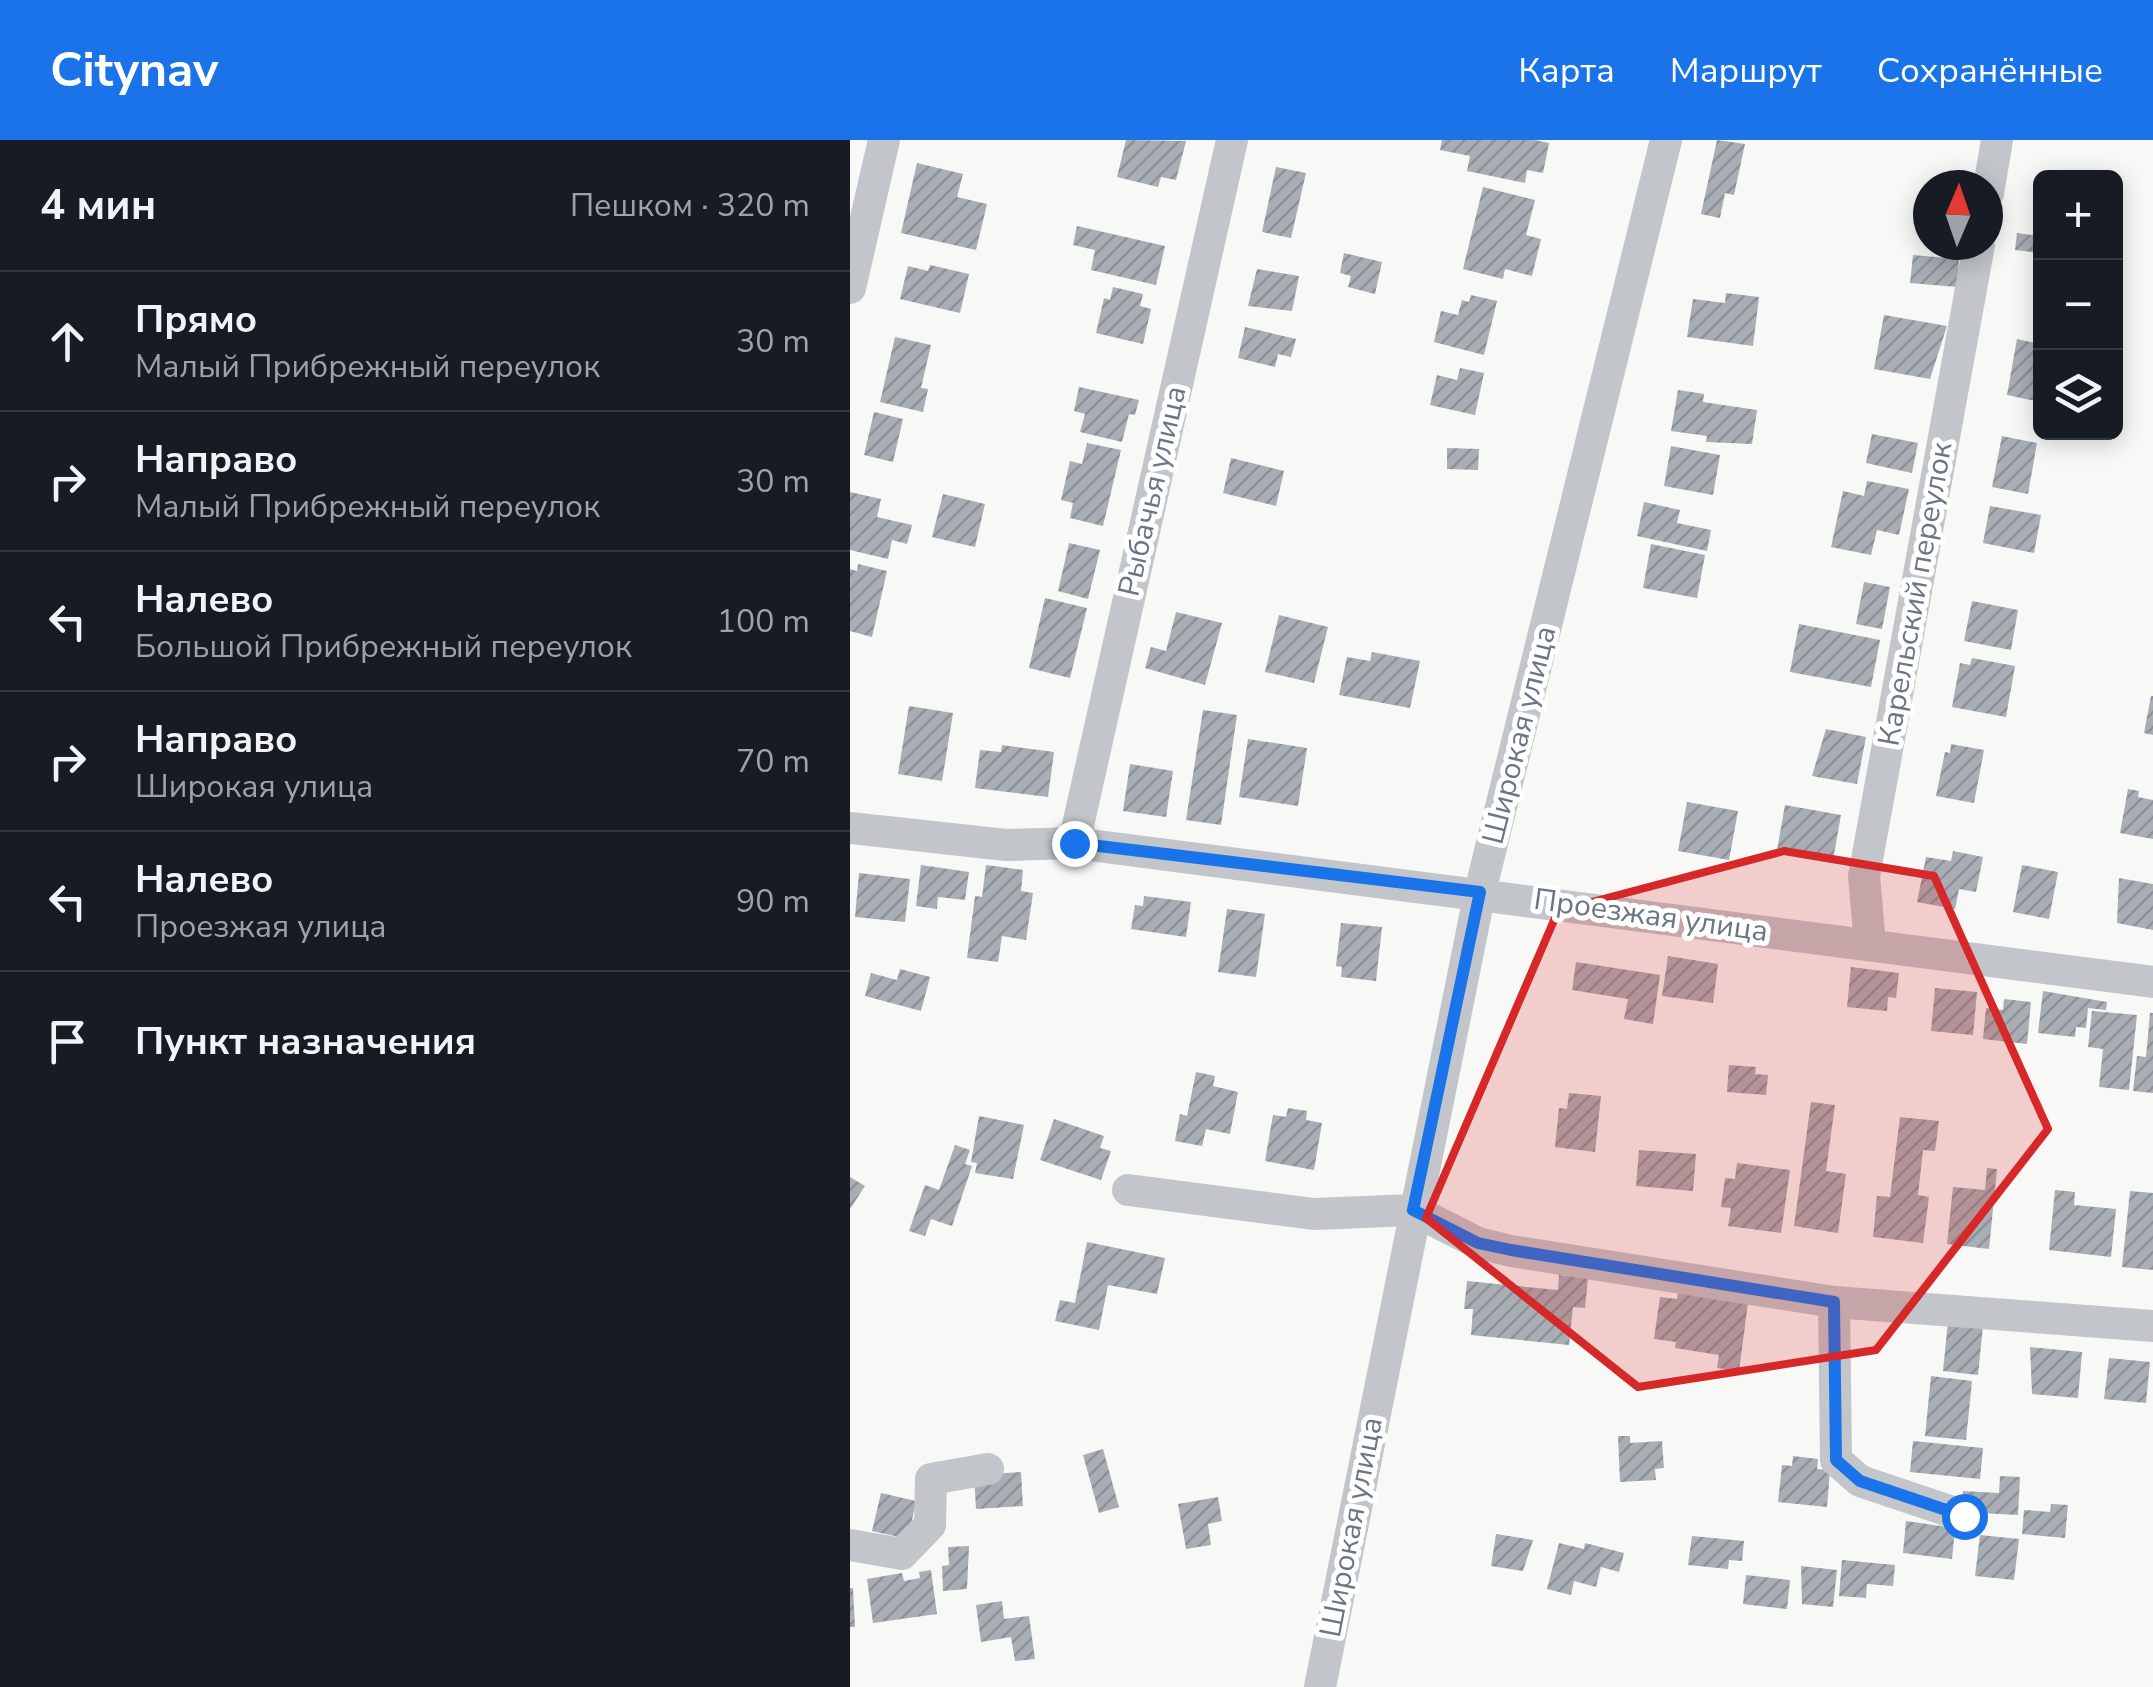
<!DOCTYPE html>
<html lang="ru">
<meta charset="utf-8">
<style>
body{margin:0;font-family:"Nunito Sans",sans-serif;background:#20242c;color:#f1f3f6}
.controls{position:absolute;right:30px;top:30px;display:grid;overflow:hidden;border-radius:15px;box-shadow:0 5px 25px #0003}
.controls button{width:90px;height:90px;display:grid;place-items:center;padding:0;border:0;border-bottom:2px solid #363941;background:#171b24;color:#f1f3f6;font:50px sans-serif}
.compass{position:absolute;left:1063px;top:30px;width:90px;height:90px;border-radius:50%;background:#171b24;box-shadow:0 5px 25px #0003;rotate:2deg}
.stop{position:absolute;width:30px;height:30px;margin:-22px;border:8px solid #1a73e8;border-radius:50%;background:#fff}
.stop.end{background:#1a73e8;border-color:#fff;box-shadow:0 2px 10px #0008}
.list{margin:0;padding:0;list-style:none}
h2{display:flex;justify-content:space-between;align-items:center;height:130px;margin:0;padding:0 40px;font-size:42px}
h2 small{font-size:32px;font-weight:400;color:#9ea1a6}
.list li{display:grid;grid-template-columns:65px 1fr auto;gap:30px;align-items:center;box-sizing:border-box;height:140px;padding:0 40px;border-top:2px solid #363941}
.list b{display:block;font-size:38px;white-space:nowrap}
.list p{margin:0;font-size:32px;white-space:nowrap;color:#9ea1a6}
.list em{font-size:32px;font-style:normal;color:#9ea1a6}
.icon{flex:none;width:55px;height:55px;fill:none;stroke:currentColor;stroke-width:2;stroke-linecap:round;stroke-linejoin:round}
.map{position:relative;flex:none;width:1303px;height:1547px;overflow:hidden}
header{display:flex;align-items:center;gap:60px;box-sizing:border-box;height:140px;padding:0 50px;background:#1a73e8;color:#fff}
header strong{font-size:48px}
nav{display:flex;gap:55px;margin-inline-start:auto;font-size:35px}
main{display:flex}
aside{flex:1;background:#171b24}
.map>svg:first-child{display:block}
</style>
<header>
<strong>Citynav</strong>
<nav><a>Карта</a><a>Маршрут</a><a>Сохранённые</a></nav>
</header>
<main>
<aside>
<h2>4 мин<small>Пешком · 320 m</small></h2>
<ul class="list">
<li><svg class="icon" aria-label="ahead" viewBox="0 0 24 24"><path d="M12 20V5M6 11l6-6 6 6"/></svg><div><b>Прямо</b><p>Малый Прибрежный переулок</p></div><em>30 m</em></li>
<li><svg class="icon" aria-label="right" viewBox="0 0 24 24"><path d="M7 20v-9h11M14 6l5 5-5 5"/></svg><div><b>Направо</b><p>Малый Прибрежный переулок</p></div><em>30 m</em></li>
<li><svg class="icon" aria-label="left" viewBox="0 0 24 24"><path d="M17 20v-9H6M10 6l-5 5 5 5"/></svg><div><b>Налево</b><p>Большой Прибрежный переулок</p></div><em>100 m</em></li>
<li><svg class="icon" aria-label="right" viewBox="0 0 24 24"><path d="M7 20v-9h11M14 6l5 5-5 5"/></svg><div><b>Направо</b><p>Широкая улица</p></div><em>70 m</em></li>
<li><svg class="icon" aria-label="left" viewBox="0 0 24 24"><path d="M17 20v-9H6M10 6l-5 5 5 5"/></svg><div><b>Налево</b><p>Проезжая улица</p></div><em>90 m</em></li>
<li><svg class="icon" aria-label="arrive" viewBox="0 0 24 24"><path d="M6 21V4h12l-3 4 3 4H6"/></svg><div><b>Пункт назначения</b></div></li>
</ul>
</aside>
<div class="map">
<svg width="1303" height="1547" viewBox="0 0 1303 1547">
<defs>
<pattern id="building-hatch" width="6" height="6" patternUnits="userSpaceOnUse" patternTransform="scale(2.5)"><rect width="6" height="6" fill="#a8aeb4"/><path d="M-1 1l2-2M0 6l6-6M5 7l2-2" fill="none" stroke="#8d9298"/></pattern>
</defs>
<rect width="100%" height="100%" fill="#f8f8f6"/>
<path fill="url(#building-hatch)" d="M 276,0 L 336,1 L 326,40 L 311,37 L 308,47 L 267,37 Z
M 592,0 L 685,0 L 699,3 L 693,33 L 677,30 L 675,43 L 617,31 L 620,16 L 590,10 Z
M 867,0 L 895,4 L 884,55 L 875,53 L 870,78 L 851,74 Z
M 67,23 L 113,34 L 107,57 L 137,64 L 126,110 L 51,93 Z
M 426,27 L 456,33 L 441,98 L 412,92 Z
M 633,47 L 685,60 L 676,95 L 691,99 L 682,136 L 655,129 L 653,139 L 613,129 Z
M 227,86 L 315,106 L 306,145 L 241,130 L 245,110 L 223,105 Z
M 1167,93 L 1190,96 L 1190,113 L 1165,110 Z
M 494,113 L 532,122 L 525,154 L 498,147 L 501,136 L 490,133 Z
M 1063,115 L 1109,119 L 1107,147 L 1060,143 Z
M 80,125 L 119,134 L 110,173 L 50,159 L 58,126 L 78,131 Z
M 407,129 L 449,136 L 442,171 L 398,166 Z
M 263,147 L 293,154 L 290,166 L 301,169 L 293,204 L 246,193 L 254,158 L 260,160 Z
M 876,153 L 909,157 L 903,206 L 837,197 L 843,159 L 875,163 Z
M 621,155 L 647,161 L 634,215 L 584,202 L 591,171 L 608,175 L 612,160 L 619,162 Z
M 1034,175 L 1097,186 L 1080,239 L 1024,229 Z
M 395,187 L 446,199 L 441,217 L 428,214 L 425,227 L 388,218 Z
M 45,197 L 81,205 L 71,248 L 78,249 L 73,272 L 30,262 Z
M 1167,199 L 1190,204 L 1190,262 L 1157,255 Z
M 610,228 L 634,233 L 625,275 L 580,265 L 587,235 L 607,240 Z
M 229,247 L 289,260 L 285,275 L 279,274 L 272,302 L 230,292 L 235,274 L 224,271 Z
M 828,250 L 854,254 L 853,262 L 907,270 L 902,304 L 856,302 L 857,296 L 821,291 Z
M 24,272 L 53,279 L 43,322 L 14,315 Z
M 1022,294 L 1068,303 L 1062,333 L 1016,323 Z
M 1152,296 L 1187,303 L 1178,354 L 1142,347 Z
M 237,303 L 271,310 L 253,386 L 220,378 L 223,363 L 211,360 L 220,321 L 232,324 Z
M 821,306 L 870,315 L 863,355 L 814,346 Z
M 597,308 L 629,309 L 628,330 L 597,329 Z
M 381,318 L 434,331 L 426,366 L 373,353 Z
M 1017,341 L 1059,349 L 1049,395 L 1027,390 L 1021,415 L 981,407 L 993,351 L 1014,356 Z
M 0,352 L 31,359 L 27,377 L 62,385 L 57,404 L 42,400 L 38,419 L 0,410 Z
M 93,354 L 135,364 L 125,407 L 82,397 Z
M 794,362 L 830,370 L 827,383 L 861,390 L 857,411 L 787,396 Z
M 1140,366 L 1191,375 L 1184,413 L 1133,403 Z
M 219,403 L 250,410 L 238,459 L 208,451 Z
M 801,404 L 855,415 L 847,458 L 793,448 Z
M 8,424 L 37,431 L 22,497 L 0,491 L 0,429 L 7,431 Z
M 1014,442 L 1040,447 L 1032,489 L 1006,484 Z
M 195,458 L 237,468 L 220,538 L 179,528 Z
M 1122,461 L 1168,470 L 1161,510 L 1114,501 Z
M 326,472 L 372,483 L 355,545 L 295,528 L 301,507 L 316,511 Z
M 429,475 L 478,487 L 464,543 L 415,532 Z
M 949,484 L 1030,500 L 1021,547 L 940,532 Z
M 522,512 L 570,521 L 560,568 L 489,555 L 497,517 L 520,521 Z
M 1122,518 L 1165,526 L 1156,577 L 1102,567 L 1110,523 L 1120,525 Z
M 1301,556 L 1303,556 L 1303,595 L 1294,593 Z
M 59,566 L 103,573 L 92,641 L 48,634 Z
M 353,570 L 387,575 L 371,685 L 336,680 Z
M 976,589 L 1016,597 L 1007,644 L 962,636 Z
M 398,599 L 457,608 L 448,666 L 389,657 Z
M 1101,604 L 1134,610 L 1124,663 L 1086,656 L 1095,612 L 1100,613 Z
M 152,605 L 204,612 L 198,657 L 125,648 L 130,610 L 151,612 Z
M 280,624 L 323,631 L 316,677 L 273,671 Z
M 1278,649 L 1289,651 L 1288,657 L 1303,660 L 1303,699 L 1270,693 Z
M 837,662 L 888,671 L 879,720 L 828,711 Z
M 935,665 L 991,675 L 983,720 L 927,710 Z
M 1103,711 L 1133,717 L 1126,752 L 1109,749 L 1105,769 L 1067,762 L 1076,717 L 1101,721 Z
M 71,725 L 119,732 L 115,760 L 88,757 L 87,769 L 66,766 Z
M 136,725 L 173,730 L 171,751 L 183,753 L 176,800 L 152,796 L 148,822 L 117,818 L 125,756 L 132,757 Z
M 1172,725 L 1208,732 L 1199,779 L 1163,772 Z
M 9,733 L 60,739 L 55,782 L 5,777 Z
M 1269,738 L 1303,744 L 1303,790 L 1267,783 Z
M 294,756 L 341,762 L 336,797 L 281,789 L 285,765 L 293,766 Z
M 377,769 L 415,774 L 406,837 L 368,832 Z
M 491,783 L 532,787 L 526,841 L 491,837 L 492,827 L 486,826 Z
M 818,816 L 868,824 L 863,863 L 812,856 Z
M 726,822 L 810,835 L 803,884 L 774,879 L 778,859 L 722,850 Z
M 1001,827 L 1049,833 L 1046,858 L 1038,857 L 1037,871 L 997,867 Z
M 50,829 L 80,837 L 71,871 L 15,856 L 21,833 L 47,840 Z
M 1085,848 L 1127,852 L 1123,895 L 1081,891 Z
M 1193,851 L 1257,862 L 1256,870 L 1238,868 L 1236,888 L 1226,887 L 1225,897 L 1188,893 Z
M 1154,859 L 1181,862 L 1177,904 L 1133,899 L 1136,868 L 1153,870 Z
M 1242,871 L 1287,875 L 1279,950 L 1249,947 L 1253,909 L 1238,907 Z
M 1300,873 L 1303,873 L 1303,953 L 1283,951 L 1287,916 L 1296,917 Z
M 879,925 L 906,927 L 905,934 L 918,935 L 916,955 L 877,952 Z
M 346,932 L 365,936 L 363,946 L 388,952 L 380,994 L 356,989 L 352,1006 L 325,1001 L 330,974 L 337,976 Z
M 719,953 L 751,956 L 745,1012 L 705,1007 L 709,968 L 717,969 Z
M 961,962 L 985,965 L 976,1031 L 996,1034 L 988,1093 L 944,1086 Z
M 438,968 L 457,971 L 456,980 L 472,983 L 464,1030 L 415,1021 L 423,975 L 436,977 Z
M 129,976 L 174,985 L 163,1039 L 125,1033 L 127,1023 L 121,1022 Z
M 1050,977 L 1089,981 L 1085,1011 L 1073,1010 L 1068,1055 L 1079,1057 L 1073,1103 L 1023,1097 L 1027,1056 L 1040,1057 Z
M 204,979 L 254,996 L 250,1008 L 261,1011 L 251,1040 L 190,1020 Z
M 105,1005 L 120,1010 L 115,1024 L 122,1026 L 102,1086 L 81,1079 L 75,1096 L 59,1091 L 75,1045 L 89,1050 Z
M 789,1010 L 846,1014 L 843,1051 L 786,1046 Z
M 887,1023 L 940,1030 L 931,1093 L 878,1086 L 881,1068 L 871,1067 L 875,1038 L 885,1039 Z
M 1137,1028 L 1147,1029 L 1139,1109 L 1097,1104 L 1103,1047 L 1135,1050 Z
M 0,1037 L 15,1046 L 0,1069 Z
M 1205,1050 L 1225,1052 L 1224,1065 L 1266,1069 L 1261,1117 L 1199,1110 Z
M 1280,1051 L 1303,1053 L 1303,1130 L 1272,1127 Z
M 237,1102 L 315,1118 L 307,1154 L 258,1145 L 249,1190 L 205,1181 L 210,1160 L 225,1163 Z
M 709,1135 L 738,1138 L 735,1168 L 723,1167 L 719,1205 L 621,1195 L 623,1169 L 614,1169 L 617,1141 L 708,1150 Z
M 828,1153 L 898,1163 L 889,1231 L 867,1228 L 869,1215 L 825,1208 L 826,1202 L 804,1199 L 810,1157 L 827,1159 Z
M 1098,1181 L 1133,1185 L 1128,1235 L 1093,1231 Z
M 1180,1207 L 1232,1212 L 1228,1258 L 1182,1254 Z
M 1259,1218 L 1300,1222 L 1296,1263 L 1254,1259 Z
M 1081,1236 L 1122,1241 L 1116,1300 L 1075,1296 Z
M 768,1296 L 780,1296 L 780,1303 L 812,1301 L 814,1328 L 805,1329 L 806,1340 L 770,1342 Z
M 1063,1301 L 1133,1308 L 1130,1339 L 1060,1332 Z
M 253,1309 L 269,1367 L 249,1373 L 233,1315 Z
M 943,1316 L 968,1319 L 967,1329 L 980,1330 L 977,1367 L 928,1362 L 932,1325 L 942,1326 Z
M 171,1332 L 173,1366 L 126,1369 L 124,1335 Z
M 1150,1336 L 1170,1337 L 1168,1375 L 1111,1372 L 1113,1351 L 1149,1353 Z
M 31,1353 L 66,1361 L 58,1399 L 22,1391 Z
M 368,1357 L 372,1381 L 358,1384 L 361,1405 L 336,1409 L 328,1364 Z
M 1201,1364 L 1218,1365 L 1215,1398 L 1172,1394 L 1174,1370 L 1200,1372 Z
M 1056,1381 L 1105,1388 L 1102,1419 L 1053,1413 Z
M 646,1394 L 683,1400 L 673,1431 L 641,1426 Z
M 1130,1395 L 1169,1399 L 1164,1440 L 1125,1436 Z
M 842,1396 L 894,1401 L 892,1421 L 879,1420 L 878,1429 L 838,1425 Z
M 709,1403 L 734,1409 L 735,1403 L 774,1413 L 769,1432 L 751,1427 L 746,1447 L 724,1441 L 721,1455 L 697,1449 Z
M 119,1406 L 117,1449 L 93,1451 L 92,1426 L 99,1425 L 98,1407 Z
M 992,1420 L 1045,1425 L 1043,1446 L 1017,1444 L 1016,1458 L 989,1456 Z
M 951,1426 L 987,1430 L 983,1467 L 952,1464 Z
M 81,1430 L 87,1474 L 23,1483 L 17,1439 L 52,1433 L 54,1441 L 70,1438 L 69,1432 Z
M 896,1435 L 940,1440 L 937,1469 L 893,1464 Z
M 0,1448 L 3,1448 L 5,1487 L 0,1487 Z
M 152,1461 L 154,1479 L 179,1476 L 185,1519 L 165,1521 L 161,1497 L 131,1502 L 126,1465 Z"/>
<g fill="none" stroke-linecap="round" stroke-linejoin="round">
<path stroke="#c2c5c9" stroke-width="32" d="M 1138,53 L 1147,0
M 0,148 L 34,0
M 0,688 L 156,705 L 224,703 L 1303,842
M 224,703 L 382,0
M 1020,804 L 1014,736 L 1129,105
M 278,1050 L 464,1074 L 563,1070 L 628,1103 L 661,1111 L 984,1162 L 1303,1186
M 984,1162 L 986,1320 L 1010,1341 L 1114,1376
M 0,1405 L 52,1414 L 80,1385 L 81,1339 L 138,1329
M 470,1547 L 630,752 L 816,0"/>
</g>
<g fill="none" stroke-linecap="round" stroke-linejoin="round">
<path stroke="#1a73e8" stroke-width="12" d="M 224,703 L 630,752 L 563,1070 L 628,1103 L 661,1110 L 984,1162 L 986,1320 L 1010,1341 L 1114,1376"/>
</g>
<path fill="#d62828" fill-opacity="0.2" stroke="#d62828" stroke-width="8" stroke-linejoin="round" d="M 934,711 L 1084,736 L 1198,989 L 1026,1210 L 788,1247 L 576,1078 L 708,771 Z"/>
<g text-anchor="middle" stroke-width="10" stroke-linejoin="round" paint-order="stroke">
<g font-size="30" fill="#6a7684" stroke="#fff">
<text transform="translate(302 351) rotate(-77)" y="10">Рыбачья улица</text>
<text transform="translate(1065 454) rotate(-80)" y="10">Карельский переулок</text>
<text transform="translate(669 595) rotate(-76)" y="10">Широкая улица</text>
<text transform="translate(801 775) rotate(8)" y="10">Проезжая улица</text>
<text transform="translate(501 1387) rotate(-79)" y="10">Широкая улица</text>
</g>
</g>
</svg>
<div class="controls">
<button>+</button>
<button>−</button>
<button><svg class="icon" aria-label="layers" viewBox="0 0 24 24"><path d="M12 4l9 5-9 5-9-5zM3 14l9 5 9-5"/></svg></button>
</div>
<svg class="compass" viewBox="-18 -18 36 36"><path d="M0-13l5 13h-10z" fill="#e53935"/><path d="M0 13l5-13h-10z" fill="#9ea1a6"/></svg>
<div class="stop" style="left:1114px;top:1376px"></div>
<div class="stop end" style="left:224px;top:703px"></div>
</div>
</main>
